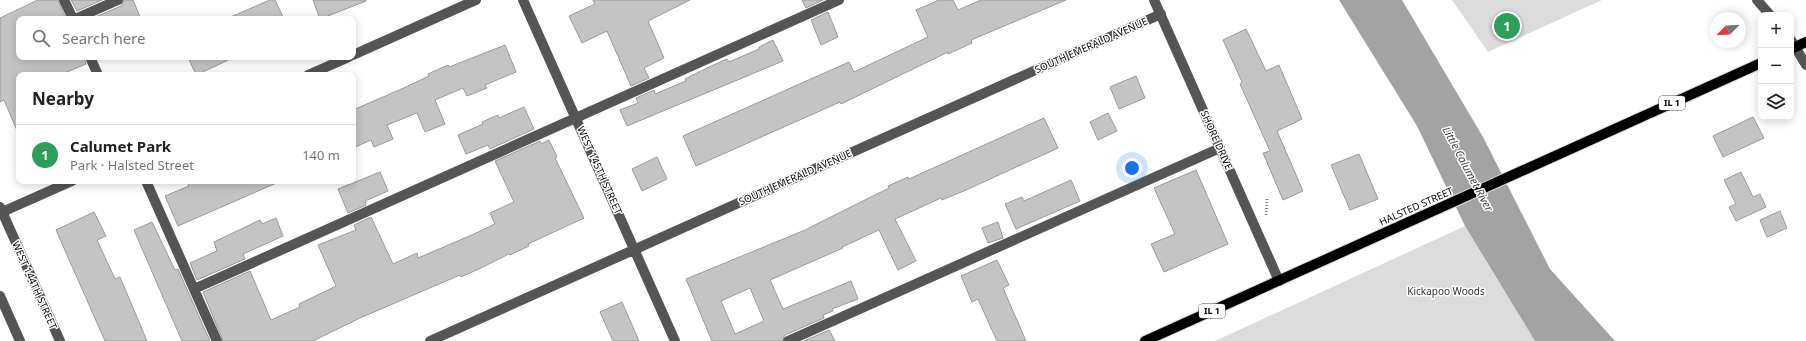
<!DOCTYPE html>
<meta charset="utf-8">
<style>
body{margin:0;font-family:"Noto Sans",sans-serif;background:#f6f6f6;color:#202124}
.controls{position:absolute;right:12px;top:12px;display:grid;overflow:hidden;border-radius:8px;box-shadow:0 2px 10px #0003}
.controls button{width:36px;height:36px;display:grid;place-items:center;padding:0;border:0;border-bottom:1px solid #e0e0e0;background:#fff;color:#202124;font:20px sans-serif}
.compass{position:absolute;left:1710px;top:12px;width:36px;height:36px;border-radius:50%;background:#fff;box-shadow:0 2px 10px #0003;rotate:246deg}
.you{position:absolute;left:1132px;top:168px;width:14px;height:14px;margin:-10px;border:3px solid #fff;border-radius:50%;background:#1a73e8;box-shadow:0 0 0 6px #1a73e833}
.badge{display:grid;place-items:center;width:26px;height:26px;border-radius:50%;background:#ea580c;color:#fff;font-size:13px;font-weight:700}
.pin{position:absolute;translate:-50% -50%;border:2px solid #fff;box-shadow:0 1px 4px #0006}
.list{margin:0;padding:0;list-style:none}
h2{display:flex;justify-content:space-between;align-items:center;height:52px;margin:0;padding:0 16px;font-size:17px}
h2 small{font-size:13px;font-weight:400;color:#757577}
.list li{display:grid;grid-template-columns:26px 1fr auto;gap:12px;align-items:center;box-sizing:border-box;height:60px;padding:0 16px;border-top:1px solid #e0e0e0}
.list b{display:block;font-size:15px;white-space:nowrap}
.list p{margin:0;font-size:13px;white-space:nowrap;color:#757577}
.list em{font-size:13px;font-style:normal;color:#757577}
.icon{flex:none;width:22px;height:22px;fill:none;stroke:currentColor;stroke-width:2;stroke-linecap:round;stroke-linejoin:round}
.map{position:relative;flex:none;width:1806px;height:341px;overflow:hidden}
.search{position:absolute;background:#fff;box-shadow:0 2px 10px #0003;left:16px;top:16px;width:340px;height:44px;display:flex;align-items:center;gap:10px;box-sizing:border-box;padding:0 14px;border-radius:8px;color:#757577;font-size:15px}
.panel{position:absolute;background:#fff;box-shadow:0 2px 10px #0003;left:16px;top:72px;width:340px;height:112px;border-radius:8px}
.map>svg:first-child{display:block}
</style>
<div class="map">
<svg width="1806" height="341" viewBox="0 0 1806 341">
<rect width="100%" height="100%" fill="#fff"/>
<path fill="#dcdcdc" d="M 1452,0 L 1602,0 L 1488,52 Z
M 1465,226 L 1535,341 L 1215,341 Z"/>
<path fill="#a3a3a3" d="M 1339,0 L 1402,0 L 1483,137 L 1550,269 L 1615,341 L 1535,341 L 1465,226 L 1417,126 Z"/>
<path fill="#c4c4c4" stroke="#999" fill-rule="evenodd" d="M 38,0 L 58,0 L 66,19 L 19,19 L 19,57 L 84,57 L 86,64 L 60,75 L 19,75 L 19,135 L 4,100 L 0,102 L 0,18 Z
M 71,0 L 102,0 L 77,11 Z
M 124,0 L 133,0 L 141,19 L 91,19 L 121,6 Z
M 270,0 L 275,0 L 284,19 L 226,19 Z
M 313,0 L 366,0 L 366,1 L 320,19 Z
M 593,0 L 690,0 L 648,21 L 664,58 L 644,68 L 649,78 L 631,86 L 607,31 L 582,43 L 569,16 L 595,4 Z
M 802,0 L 823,0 L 806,8 Z
M 939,0 L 953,0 L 958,10 L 981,0 L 1066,0 L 971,40 L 972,43 L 948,54 L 948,52 L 841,104 L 840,102 L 696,166 L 683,136 L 849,62 L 854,72 L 928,37 L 916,10 Z
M 828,12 L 838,37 L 821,45 L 811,20 Z
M 1246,29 L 1266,71 L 1279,65 L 1302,119 L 1277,131 L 1303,191 L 1283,200 L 1263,153 L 1270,151 L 1240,84 L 1242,82 L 1223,40 Z
M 773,40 L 783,61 L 627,126 L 620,110 L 638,103 L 636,98 L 654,90 L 655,94 L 686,81 L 685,79 L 709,67 L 727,59 L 729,62 L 759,49 L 759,47 Z
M 505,45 L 516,72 L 485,85 L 487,88 L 467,96 L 463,88 L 435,100 L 445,124 L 425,132 L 417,113 L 387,125 L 393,139 L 374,147 L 371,140 L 353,148 L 353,110 L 406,87 L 429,76 L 428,74 L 448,65 L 449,67 Z
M 188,57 L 235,57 L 196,75 Z
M 1136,76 L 1145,98 L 1119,109 L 1110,87 Z
M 524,107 L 534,129 L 490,149 L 488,145 L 466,154 L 458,135 L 483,124 L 482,122 L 498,115 L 499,118 Z
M 1108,113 L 1117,131 L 1098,140 L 1090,122 Z
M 1753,117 L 1764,138 L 1723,157 L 1713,136 Z
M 1044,118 L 1058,148 L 966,190 L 942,200 L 941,198 L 895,219 L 916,261 L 898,270 L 879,230 L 842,247 L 843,248 L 770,280 L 783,309 L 851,281 L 858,299 L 832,309 L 833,311 L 823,315 L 824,318 L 785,335 L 782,341 L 712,341 L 686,279 L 805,230 L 889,188 L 888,186 L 908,177 L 909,179 ZM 750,288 L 764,321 L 735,334 L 721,301 Z
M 549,140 L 557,157 L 555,158 L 584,218 L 528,244 L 529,246 L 510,255 L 509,254 L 481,268 L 461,277 L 460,275 L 360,318 L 313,341 L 223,341 L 203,292 L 250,271 L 271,320 L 300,307 L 299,304 L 336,286 L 318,245 L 356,230 L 354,225 L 371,217 L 393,264 L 417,253 L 418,258 L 474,234 L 495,224 L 490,213 L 514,202 L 495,161 L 540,141 L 541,144 Z
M 1359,154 L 1378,199 L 1350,210 L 1331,165 Z
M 657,157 L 667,179 L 642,191 L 632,169 Z
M 1196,170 L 1228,244 L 1164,272 L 1151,244 L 1175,234 L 1154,188 Z
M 380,172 L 388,191 L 365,201 L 366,205 L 348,213 L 338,189 Z
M 1741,172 L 1753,197 L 1760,194 L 1766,207 L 1736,221 L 1729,207 L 1736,204 L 1724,180 Z
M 1071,180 L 1080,201 L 1016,229 L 1005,204 L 1022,197 L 1024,201 Z
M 187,181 L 281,181 L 178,226 L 165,196 L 189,186 Z
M 1780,211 L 1787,228 L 1767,237 L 1760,220 Z
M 94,212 L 106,236 L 97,240 L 115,279 L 120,277 L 147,341 L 105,341 L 56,230 Z
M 276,218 L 283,236 L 243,254 L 245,259 L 197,280 L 190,263 L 217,251 L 214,242 L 260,220 L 262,224 Z
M 152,222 L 175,270 L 178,269 L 210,341 L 182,341 L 134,230 Z
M 998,222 L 1003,238 L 988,243 L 982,228 Z
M 997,260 L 1009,285 L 1003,288 L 1026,341 L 997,341 L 978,299 L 972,302 L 961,276 Z
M 622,302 L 639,341 L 613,341 L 600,312 Z
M 829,330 L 835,341 L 804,341 Z"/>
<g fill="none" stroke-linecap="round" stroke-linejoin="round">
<g stroke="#dbdbdb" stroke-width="12">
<path id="major" d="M 1791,49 L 1806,42
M 1145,341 L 1761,63"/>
</g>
<path stroke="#777" stroke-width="2.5" stroke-dasharray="1 2" stroke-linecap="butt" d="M 1266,215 L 1267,199"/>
<path stroke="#555" stroke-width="10" d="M 64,0 L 73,19
M 523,0 L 675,341
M 1154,0 L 1279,281
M 1757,0 L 1770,15
M 75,19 L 118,0
M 1791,40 L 1806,65
M 353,55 L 476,0
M 90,57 L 98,75
M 308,75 L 349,57
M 146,181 L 217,341
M 0,207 L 60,341
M 0,213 L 72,181
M 194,289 L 839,0
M 0,296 L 20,341
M 430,341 L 1161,14
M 788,341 L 1220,148"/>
<use href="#major" stroke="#000" stroke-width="10"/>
</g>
<g text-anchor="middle" stroke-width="3" stroke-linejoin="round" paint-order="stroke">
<g fill="#fff" stroke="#4c4c4c" stroke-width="1">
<rect x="1659" y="96" width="26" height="14" rx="3"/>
<rect x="1199" y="304" width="26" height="14" rx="3"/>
</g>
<g font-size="9" font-weight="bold" fill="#000">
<text x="1672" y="106">IL 1</text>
<text x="1212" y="314">IL 1</text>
</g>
<g font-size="10" fill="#000" stroke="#fff">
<text transform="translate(1091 45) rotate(-24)" y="4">SOUTH EMERALD AVENUE</text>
<text transform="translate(1217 140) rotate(66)" y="4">SHORE DRIVE</text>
<text transform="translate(600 170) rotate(66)" y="4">WEST 145TH STREET</text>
<text transform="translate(795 177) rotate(-24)" y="4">SOUTH EMERALD AVENUE</text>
<text transform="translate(1416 206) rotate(-24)" y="4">HALSTED STREET</text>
<text transform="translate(35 285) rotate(66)" y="4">WEST 144TH STREET</text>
</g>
<g font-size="10" fill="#333" stroke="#fff">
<text x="1446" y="295">Kickapoo Woods</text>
</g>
<g font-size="11" font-style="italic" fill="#444" stroke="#fff">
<text transform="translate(1468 169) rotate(62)" y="4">Little Calumet River</text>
</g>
</g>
</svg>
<div class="controls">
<button>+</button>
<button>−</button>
<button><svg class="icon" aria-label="layers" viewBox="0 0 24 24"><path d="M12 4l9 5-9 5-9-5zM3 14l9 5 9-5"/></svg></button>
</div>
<svg class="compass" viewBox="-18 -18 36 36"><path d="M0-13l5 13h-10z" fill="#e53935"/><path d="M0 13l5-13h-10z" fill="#757577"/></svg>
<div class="you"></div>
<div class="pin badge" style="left:1507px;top:26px;background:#2e9e5b">1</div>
<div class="search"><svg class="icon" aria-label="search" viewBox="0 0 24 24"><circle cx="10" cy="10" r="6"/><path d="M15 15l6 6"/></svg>Search here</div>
<section class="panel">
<h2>Nearby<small></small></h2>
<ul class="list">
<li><span class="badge" style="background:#2e9e5b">1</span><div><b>Calumet Park</b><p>Park · Halsted Street</p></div><em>140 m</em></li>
</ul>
</section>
</div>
